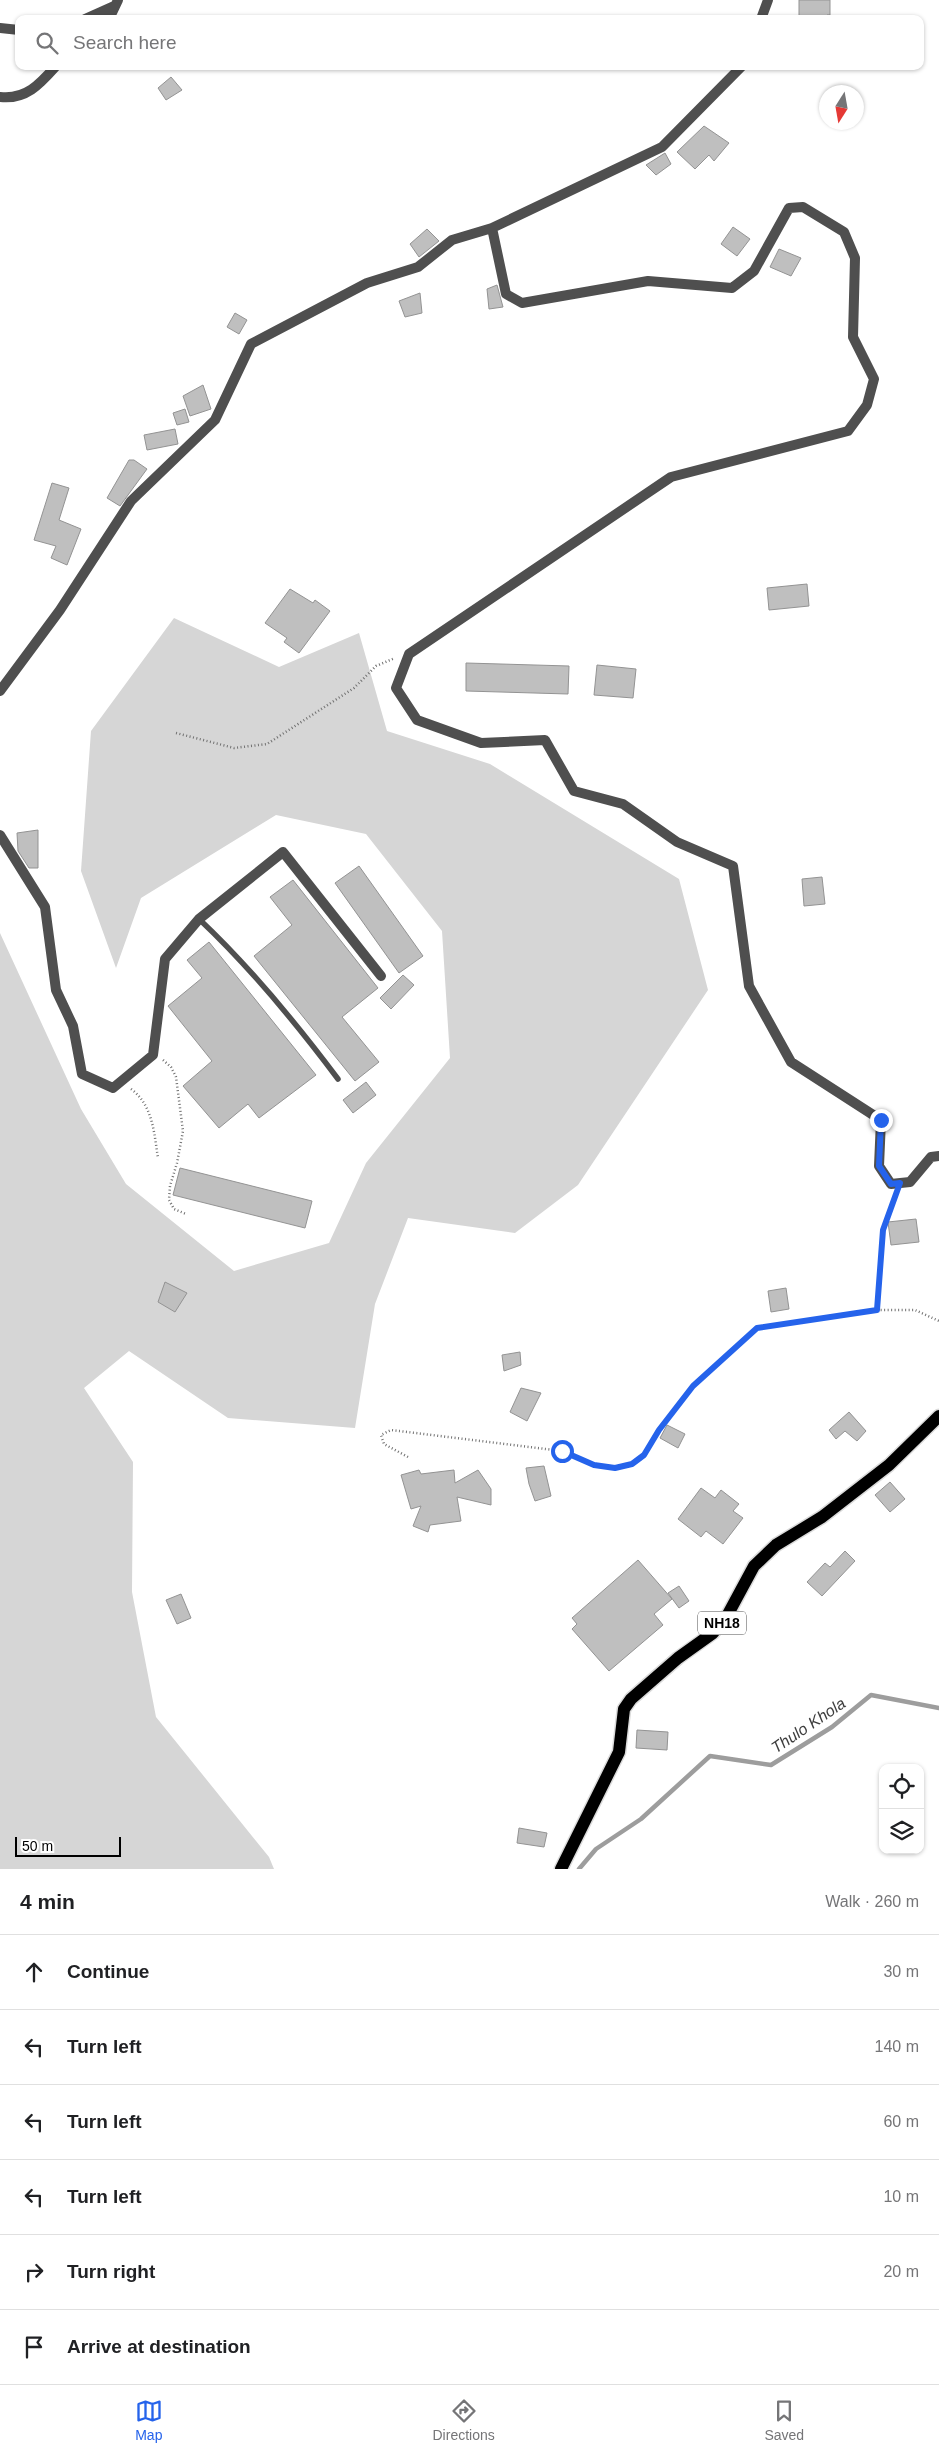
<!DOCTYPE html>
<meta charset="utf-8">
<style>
body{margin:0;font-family:Helvetica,sans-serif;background:#f2f2f2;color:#202124}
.controls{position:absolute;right:15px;bottom:15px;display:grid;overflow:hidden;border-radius:10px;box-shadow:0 1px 4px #0004}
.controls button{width:45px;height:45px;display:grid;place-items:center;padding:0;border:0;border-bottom:1px solid #e0e0e0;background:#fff;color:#202124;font:25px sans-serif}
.compass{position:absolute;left:819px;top:85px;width:45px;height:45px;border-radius:50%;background:#fff;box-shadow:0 1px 4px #0004;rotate:191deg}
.scale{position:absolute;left:15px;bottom:12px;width:106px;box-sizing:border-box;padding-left:5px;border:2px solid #000;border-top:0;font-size:14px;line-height:18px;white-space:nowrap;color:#000;-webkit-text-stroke:4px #fff;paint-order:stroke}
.stop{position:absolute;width:15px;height:15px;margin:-11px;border:4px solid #2563eb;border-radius:50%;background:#fff}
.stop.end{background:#2563eb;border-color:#fff;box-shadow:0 1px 5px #0008}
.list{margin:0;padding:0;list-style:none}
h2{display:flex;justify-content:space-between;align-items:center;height:65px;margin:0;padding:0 20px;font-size:21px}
h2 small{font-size:16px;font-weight:400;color:#757577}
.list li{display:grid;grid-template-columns:32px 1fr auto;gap:15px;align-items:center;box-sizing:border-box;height:75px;padding:0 20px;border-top:1px solid #e0e0e0}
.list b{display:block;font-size:19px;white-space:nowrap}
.list em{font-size:16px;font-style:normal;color:#757577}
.icon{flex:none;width:28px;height:28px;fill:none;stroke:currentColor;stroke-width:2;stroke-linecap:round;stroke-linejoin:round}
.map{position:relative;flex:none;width:939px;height:1869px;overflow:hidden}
.search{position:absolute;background:#fff;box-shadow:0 1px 4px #0004;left:15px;right:15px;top:15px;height:55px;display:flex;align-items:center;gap:12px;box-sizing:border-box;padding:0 18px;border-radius:10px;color:#757577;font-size:19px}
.sheet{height:515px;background:#fff}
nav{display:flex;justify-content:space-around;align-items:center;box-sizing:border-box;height:70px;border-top:1px solid #e0e0e0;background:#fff;font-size:14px;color:#757577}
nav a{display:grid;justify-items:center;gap:2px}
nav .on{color:#2563eb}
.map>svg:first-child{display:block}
</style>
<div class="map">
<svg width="939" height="1869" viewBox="0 0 939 1869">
<rect width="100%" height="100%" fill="#fff"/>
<path fill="#d6d6d6" d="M 174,618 L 279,667 L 359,633 L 387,731 L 490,764 L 679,879 L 708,990 L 578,1185 L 515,1233 L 408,1218 L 375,1304 L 355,1428 L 228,1418 L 129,1351 L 84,1388 L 133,1462 L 132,1592 L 156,1717 L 269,1857 L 274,1869 L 0,1869 L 0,933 L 81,1109 L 126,1184 L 234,1271 L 329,1243 L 366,1163 L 450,1058 L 442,931 L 366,834 L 276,815 L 141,898 L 116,968 L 81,871 L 91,731 Z"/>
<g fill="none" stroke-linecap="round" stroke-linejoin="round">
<path stroke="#9d9d9d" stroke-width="4.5" d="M 579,1869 L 596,1849 L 641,1819 L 710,1756 L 771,1765 L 832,1727 L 871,1695 L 939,1708"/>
</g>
<path fill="#bfbfbf" stroke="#939393" d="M 799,0 L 830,0 L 830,15 L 827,15 L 827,19 L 799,19 Z
M 171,77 L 182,90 L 166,100 L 158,88 Z
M 704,126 L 729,143 L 714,161 L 709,155 L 695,169 L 677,152 Z
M 665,153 L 671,164 L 656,175 L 646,165 Z
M 733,227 L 750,239 L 737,256 L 721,244 Z
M 427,229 L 439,241 L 419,257 L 410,244 Z
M 779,249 L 801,258 L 791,276 L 770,267 Z
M 497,285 L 503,307 L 489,309 L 487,289 Z
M 420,293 L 422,313 L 405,317 L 399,301 Z
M 235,313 L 247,320 L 239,334 L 227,327 Z
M 203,385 L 211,409 L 190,416 L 183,396 Z
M 185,409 L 189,422 L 177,425 L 173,413 Z
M 175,429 L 178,444 L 147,450 L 144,435 Z
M 129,460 L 134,460 L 147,469 L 120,506 L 107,498 Z
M 52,483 L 69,488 L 59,520 L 81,529 L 67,565 L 51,558 L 56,546 L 34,540 Z
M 807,584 L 809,606 L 769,610 L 767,588 Z
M 290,589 L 313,603 L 315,600 L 330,611 L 299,653 L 284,642 L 287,638 L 265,623 Z
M 466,663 L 569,666 L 568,694 L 466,691 Z
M 597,665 L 636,669 L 633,698 L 594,695 Z
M 38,830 L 38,868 L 29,868 L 18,851 L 17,833 Z
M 359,866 L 423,956 L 399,973 L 335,883 Z
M 822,877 L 825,904 L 804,906 L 802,879 Z
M 293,880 L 378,988 L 342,1017 L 379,1062 L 355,1081 L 254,956 L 292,925 L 270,897 Z
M 209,942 L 316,1075 L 259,1118 L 248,1104 L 219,1128 L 183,1086 L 212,1061 L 168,1006 L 202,978 L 187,960 Z
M 403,975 L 414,985 L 391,1009 L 380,998 Z
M 366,1082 L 376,1095 L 353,1113 L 343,1100 Z
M 180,1168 L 312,1201 L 305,1228 L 173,1195 Z
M 916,1219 L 919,1242 L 891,1245 L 888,1222 Z
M 165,1282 L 187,1293 L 175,1312 L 158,1302 Z
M 786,1288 L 789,1309 L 771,1312 L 768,1291 Z
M 520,1352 L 521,1365 L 504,1371 L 502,1355 Z
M 521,1388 L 541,1393 L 527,1421 L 510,1412 Z
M 849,1412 L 866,1431 L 857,1441 L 845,1431 L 836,1439 L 829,1430 Z
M 667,1425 L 685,1434 L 678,1448 L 660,1438 Z
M 544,1466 L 551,1496 L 535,1501 L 529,1484 L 526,1468 Z
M 419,1470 L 421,1474 L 454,1470 L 455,1483 L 478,1470 L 491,1489 L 491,1505 L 457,1497 L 461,1521 L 430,1525 L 428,1532 L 413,1526 L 421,1506 L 411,1509 L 401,1475 Z
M 890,1482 L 905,1499 L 890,1512 L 875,1495 Z
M 701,1488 L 715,1498 L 721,1490 L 739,1504 L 733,1511 L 743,1518 L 723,1544 L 706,1531 L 701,1537 L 678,1519 Z
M 845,1551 L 855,1561 L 822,1596 L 807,1582 L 825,1563 L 830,1567 Z
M 638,1560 L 672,1599 L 654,1614 L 663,1625 L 609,1671 L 572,1629 L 577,1624 L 572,1618 Z
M 679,1586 L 689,1601 L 679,1608 L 668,1593 Z
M 181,1594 L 191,1618 L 177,1624 L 166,1600 Z
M 637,1730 L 668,1732 L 667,1750 L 636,1748 Z
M 519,1828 L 547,1833 L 544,1847 L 517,1843 Z"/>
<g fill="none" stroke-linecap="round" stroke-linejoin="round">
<g stroke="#dbdbdb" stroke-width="15">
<path id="primary" d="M 561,1869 L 619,1752 L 624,1709 L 631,1699 L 678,1658 L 713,1633 L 727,1616 L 754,1566 L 776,1545 L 822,1517 L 889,1465 L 939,1416"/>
</g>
<path stroke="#717171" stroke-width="2.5" stroke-dasharray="1 2.5" stroke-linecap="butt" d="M 176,733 L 234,748 L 267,744 L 354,688 L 376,666 L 395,658
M 163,1060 L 171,1067 L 176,1077 L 183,1131 L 177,1163 L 170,1186 L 169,1200 L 174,1209 L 186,1214
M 131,1089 C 153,1105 154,1133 158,1158
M 877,1310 L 883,1230 L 895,1196
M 408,1457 L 384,1444 L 381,1435 L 391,1430 L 562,1451 L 594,1465 L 615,1468 L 632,1464 L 644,1455 L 659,1430 L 693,1386 L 757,1327 L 877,1310 L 915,1310 L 939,1321"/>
<path stroke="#4f4f4f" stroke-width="5.5" d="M 199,919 C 250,967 296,1023 338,1079"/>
<path stroke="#4f4f4f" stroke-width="10" d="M 85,19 L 114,6
M 109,19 L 118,0
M 761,19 L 768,0
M 0,28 L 19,30
M 742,66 L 662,147 L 492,228 L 506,294 L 522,303 L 648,281 L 732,288 L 754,271 L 789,208 L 803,207 L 844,232 L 855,258 L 853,337 L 874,379 L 867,405 L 848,431 L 671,477 L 409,654 L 396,688 L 417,720 L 481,743 L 545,740 L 574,791 L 623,804 L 677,842 L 733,866 L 749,986 L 791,1062 L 881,1120 L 879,1166 L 891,1184 L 910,1182 L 931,1157 L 939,1156
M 0,97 C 26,100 40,84 56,66
M 0,691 L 60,610 L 131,501 L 215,420 L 251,344 L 367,283 L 418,267 L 452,240 L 492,228
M 0,835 L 45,907 L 56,990 L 73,1026 L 82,1074 L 113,1088 L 153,1055 L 165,959 L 199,919 L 283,852 L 381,976"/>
<use href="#primary" stroke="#000" stroke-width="12"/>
</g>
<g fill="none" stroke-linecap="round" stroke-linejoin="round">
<path stroke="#2563eb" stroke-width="6" d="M 562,1451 L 594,1465 L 615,1468 L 632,1464 L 644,1455 L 659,1430 L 693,1386 L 757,1328 L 877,1310 L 883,1230 L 900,1183 L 891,1184 L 879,1166 L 881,1120"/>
</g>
<g text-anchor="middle" stroke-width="4" stroke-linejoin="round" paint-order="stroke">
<rect fill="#fff" stroke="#4c4c4c" stroke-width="1" x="698" y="1611.5" width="48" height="23" rx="4"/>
<g font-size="14" font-weight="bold" fill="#000">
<text x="722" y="1628">NH18</text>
</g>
<g font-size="16" font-style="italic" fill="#3e3e3e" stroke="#fff">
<text transform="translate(808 1725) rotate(-34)" y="6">Thulo Khola</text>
</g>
</g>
</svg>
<div class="controls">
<button><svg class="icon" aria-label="locate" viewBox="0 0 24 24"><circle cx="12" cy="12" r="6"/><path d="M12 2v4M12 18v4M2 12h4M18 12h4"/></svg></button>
<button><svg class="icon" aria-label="layers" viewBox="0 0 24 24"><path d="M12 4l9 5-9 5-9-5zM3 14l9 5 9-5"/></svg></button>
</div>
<svg class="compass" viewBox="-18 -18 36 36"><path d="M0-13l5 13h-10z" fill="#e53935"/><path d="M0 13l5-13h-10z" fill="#757577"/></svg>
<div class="scale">50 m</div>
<div class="stop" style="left:562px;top:1451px"></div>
<div class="stop end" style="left:881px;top:1120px"></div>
<div class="search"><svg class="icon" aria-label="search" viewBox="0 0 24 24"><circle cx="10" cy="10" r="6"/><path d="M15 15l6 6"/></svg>Search here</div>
</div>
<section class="sheet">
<h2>4 min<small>Walk · 260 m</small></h2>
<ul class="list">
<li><svg class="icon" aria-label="ahead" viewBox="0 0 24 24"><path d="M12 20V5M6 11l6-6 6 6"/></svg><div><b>Continue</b></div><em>30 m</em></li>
<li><svg class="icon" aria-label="left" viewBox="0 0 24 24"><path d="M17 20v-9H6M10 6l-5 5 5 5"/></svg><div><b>Turn left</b></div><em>140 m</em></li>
<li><svg class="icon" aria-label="left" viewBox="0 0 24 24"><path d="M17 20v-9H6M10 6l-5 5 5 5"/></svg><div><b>Turn left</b></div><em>60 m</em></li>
<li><svg class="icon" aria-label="left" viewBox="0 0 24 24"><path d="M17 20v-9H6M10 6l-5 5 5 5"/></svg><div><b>Turn left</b></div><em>10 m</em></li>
<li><svg class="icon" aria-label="right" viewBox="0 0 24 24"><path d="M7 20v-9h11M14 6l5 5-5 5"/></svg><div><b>Turn right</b></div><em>20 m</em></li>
<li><svg class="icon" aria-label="arrive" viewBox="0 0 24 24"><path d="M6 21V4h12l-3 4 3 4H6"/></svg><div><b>Arrive at destination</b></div></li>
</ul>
</section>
<nav>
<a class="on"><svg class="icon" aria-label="map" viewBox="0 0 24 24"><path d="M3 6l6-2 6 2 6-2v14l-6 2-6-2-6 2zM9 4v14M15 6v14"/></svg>Map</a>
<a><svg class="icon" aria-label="directions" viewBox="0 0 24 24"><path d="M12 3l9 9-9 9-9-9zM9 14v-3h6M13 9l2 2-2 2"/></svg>Directions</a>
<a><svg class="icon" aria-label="saved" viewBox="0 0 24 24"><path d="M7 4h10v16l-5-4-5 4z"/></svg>Saved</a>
</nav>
